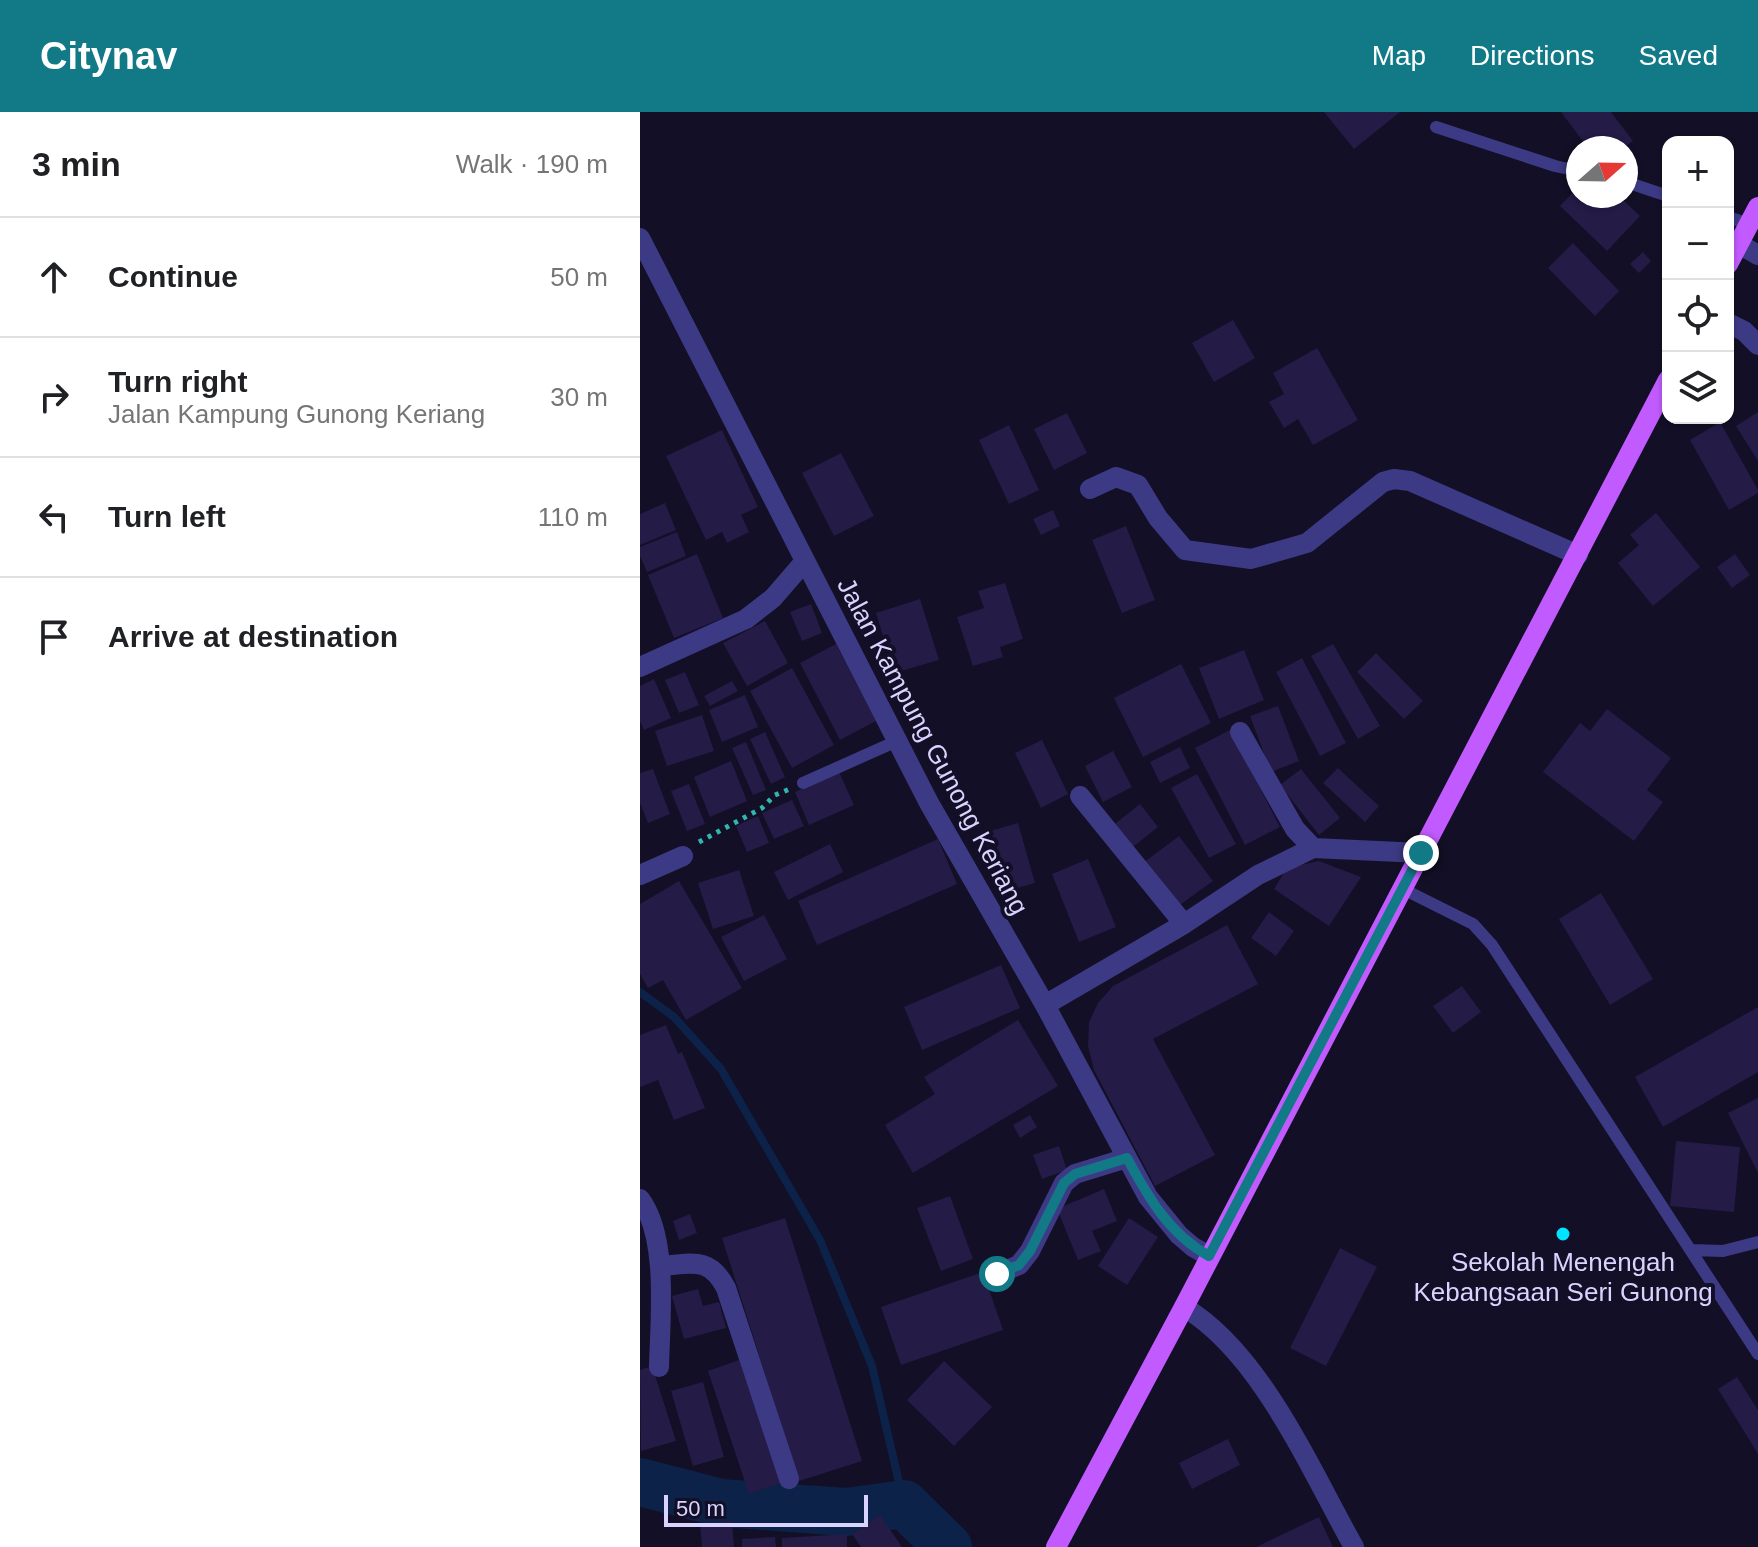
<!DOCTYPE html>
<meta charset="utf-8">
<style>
body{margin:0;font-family:Arial,sans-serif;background:#f6f6f6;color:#202124}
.controls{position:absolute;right:24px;top:24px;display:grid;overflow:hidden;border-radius:16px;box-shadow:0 2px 6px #0004}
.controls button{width:72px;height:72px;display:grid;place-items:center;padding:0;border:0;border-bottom:2px solid #e0e0e0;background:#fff;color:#202124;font:40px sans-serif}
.compass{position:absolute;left:926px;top:24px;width:72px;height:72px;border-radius:50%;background:#fff;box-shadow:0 2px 6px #0004;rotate:70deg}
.scale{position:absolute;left:24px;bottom:20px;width:204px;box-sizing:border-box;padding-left:8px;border:4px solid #d9d4ff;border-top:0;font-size:22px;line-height:28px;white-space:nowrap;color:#d9d4ff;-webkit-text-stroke:6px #130f26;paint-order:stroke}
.stop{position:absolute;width:24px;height:24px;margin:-18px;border:6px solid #127987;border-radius:50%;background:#fff}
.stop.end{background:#127987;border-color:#fff;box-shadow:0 2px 8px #0008}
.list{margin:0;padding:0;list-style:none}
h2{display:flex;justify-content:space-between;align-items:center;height:104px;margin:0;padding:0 32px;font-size:34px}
h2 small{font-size:26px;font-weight:400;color:#757577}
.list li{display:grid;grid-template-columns:52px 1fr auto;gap:24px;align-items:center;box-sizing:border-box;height:120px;padding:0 32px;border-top:2px solid #e0e0e0}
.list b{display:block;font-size:30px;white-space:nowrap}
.list p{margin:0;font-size:26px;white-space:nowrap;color:#757577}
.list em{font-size:26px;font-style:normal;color:#757577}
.icon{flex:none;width:44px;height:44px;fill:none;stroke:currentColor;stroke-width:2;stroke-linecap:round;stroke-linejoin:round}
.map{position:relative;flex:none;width:1118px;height:1435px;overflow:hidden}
header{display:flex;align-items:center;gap:48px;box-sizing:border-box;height:112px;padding:0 40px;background:#127987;color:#fff}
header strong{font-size:38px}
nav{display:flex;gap:44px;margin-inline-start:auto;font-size:28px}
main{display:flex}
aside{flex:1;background:#fff}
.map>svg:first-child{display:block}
</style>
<header>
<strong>Citynav</strong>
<nav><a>Map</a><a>Directions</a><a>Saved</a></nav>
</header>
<main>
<aside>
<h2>3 min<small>Walk · 190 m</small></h2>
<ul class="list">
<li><svg class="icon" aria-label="ahead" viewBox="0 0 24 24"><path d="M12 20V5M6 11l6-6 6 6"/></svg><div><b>Continue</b></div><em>50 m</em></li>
<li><svg class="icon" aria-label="right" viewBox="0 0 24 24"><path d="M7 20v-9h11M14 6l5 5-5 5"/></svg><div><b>Turn right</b><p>Jalan Kampung Gunong Keriang</p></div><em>30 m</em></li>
<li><svg class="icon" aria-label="left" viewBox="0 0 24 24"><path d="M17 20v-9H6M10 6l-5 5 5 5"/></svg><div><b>Turn left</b></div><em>110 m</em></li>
<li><svg class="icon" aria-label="arrive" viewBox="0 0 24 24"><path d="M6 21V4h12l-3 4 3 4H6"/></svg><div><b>Arrive at destination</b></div></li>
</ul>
</aside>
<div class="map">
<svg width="1118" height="1435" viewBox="0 0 1118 1435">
<rect width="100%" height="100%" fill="#130f26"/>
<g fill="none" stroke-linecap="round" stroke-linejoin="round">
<path stroke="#0c2248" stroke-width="8" d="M 0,880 L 34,905 L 81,957 L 180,1128 L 232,1254 L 264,1392"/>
<path stroke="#0c2248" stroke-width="48" d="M 0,1370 L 81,1391 L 206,1400 L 264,1392 L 308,1435"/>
</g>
<path fill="#241b47" d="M 684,0 L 760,0 L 714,37 Z
M 921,0 L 971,0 L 993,29 L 983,36 L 948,36 Z
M 938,75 L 938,84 L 979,84 L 1000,104 L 967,139 L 920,94 Z
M 933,131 L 979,179 L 955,204 L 908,156 Z
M 1003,140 L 1011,149 L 999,161 L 990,152 Z
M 593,208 L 615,246 L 574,270 L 552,231 Z
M 677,236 L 718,308 L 673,333 L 658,307 L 644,316 L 629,290 L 644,282 L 633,261 Z
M 1118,300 L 1118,349 L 1096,314 Z
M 427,301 L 447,341 L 414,358 L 394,317 Z
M 1080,310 L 1118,378 L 1118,381 L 1089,398 L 1050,328 Z
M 369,313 L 399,378 L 369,392 L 339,328 Z
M 82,318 L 118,395 L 101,403 L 109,420 L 87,431 L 82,420 L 66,428 L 26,344 Z
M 201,341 L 234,404 L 194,424 L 162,361 Z
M 25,391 L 36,418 L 0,433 L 0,402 Z
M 413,398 L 420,414 L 401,423 L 393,407 Z
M 1016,401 L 1060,455 L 1013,494 L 978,451 L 999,433 L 990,423 Z
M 486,414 L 515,488 L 482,501 L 452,428 Z
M 37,420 L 46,444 L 7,460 L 0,444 L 0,435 Z
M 57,442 L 83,506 L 34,526 L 8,463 Z
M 1095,442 L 1110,463 L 1092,476 L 1077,455 Z
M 365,471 L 383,527 L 360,535 L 363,545 L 333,554 L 317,505 L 344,496 L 338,479 Z
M 280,487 L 299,548 L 254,561 L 236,501 Z
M 171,492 L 182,521 L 162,529 L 150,500 Z
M 125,509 L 148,551 L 107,574 L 83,531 Z
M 196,532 L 236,609 L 200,628 L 160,551 Z
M 693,532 L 740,614 L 718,627 L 671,544 Z
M 604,538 L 624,588 L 579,607 L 559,556 Z
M 736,541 L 783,589 L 764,607 L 717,560 Z
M 662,546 L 706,631 L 680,644 L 636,560 Z
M 541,552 L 571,611 L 503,645 L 474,586 Z
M 152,556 L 194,633 L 152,656 L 110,579 Z
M 45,560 L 59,593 L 39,601 L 25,568 Z
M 14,567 L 31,606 L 4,618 L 0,609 L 0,574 Z
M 92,569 L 98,579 L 70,594 L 64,584 Z
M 105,583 L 118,615 L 82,630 L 69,598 Z
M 638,594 L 659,649 L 631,660 L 610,604 Z
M 967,597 L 1031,646 L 1007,678 L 1023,690 L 994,729 L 903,660 L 940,611 L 950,619 Z
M 62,603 L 74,639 L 27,654 L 15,619 Z
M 590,618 L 640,715 L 605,733 L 555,636 Z
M 125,620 L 145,665 L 131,672 L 110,627 Z
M 402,628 L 428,682 L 401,696 L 375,641 Z
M 106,630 L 126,678 L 113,683 L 92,636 Z
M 540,635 L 550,656 L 520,671 L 510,650 Z
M 473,639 L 492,675 L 463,690 L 445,654 Z
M 91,649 L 107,689 L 70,705 L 54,665 Z
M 698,656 L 739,694 L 725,710 L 683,671 Z
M 13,657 L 30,702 L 8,711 L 0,691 L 0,661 Z
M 661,657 L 700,706 L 679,723 L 640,673 Z
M 199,660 L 214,693 L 169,713 L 155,680 Z
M 557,662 L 596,732 L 569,746 L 531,676 Z
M 49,672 L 65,712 L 47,719 L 31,679 Z
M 152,688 L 164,714 L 134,727 L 122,701 Z
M 500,692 L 518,715 L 489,738 L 471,715 Z
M 118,704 L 129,731 L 107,740 L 96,714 Z
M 378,711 L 395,771 L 357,782 L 340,722 Z
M 539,724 L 573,769 L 537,795 L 503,751 Z
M 298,727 L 317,772 L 177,833 L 158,789 Z
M 190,732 L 203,760 L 148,788 L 134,760 Z
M 448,747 L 476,815 L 439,830 L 412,762 Z
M 679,749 L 721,765 L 689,814 L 634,777 L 647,756 Z
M 99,758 L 114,804 L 73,817 L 58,771 Z
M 39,769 L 102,876 L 46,908 L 23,868 L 8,876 L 0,862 L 0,792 Z
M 961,781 L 1013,867 L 970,893 L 919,807 Z
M 629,800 L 654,819 L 636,844 L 611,826 Z
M 124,803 L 147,847 L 104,869 L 81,825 Z
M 587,813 L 618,872 L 513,927 L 575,1043 L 515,1074 L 454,958 L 448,934 L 449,910 L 458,891 L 473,874 Z
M 361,853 L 380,896 L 282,938 L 264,895 Z
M 822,874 L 841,900 L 813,921 L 793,894 Z
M 1118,895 L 1118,960 L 1023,1015 L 995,965 Z
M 378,908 L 418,974 L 273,1061 L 245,1013 L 295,982 L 284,965 Z
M 26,913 L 38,942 L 42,940 L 65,996 L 34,1008 L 18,968 L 0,975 L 0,923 Z
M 1118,986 L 1118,1061 L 1088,1001 Z
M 390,1003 L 397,1015 L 380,1026 L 373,1013 Z
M 1036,1029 L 1100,1035 L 1094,1100 L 1030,1094 Z
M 419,1034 L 427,1058 L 402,1067 L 393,1043 Z
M 464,1077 L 477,1109 L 452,1119 L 461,1139 L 438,1148 L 417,1097 Z
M 310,1084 L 333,1147 L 301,1159 L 277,1096 Z
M 50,1102 L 57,1121 L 39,1128 L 33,1109 Z
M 145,1106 L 222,1349 L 159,1369 L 82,1126 Z
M 489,1106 L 518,1125 L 487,1173 L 458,1154 Z
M 700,1136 L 737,1155 L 686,1254 L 650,1236 Z
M 343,1160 L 363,1218 L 261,1253 L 241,1195 Z
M 58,1177 L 63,1194 L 79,1190 L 86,1216 L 44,1227 L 32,1184 Z
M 99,1248 L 141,1371 L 109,1382 L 68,1259 Z
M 304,1249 L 352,1295 L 314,1334 L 267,1288 Z
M 12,1254 L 36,1329 L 1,1339 L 0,1258 Z
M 1097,1265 L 1118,1298 L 1118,1342 L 1078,1277 Z
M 63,1270 L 84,1345 L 53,1354 L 31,1279 Z
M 588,1327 L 600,1353 L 552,1377 L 539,1351 Z
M 240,1403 L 262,1435 L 221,1435 L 212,1422 Z
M 679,1405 L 693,1435 L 616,1435 Z
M 92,1409 L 94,1435 L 62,1435 L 60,1411 Z
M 207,1422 L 207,1435 L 142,1435 L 142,1426 Z
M 135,1425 L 136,1435 L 102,1435 L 102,1427 Z"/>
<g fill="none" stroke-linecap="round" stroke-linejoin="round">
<path stroke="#2fb8b0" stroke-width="5" stroke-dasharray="4 6" stroke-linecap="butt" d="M 59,730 L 122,696 L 135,683 L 150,677"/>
<path stroke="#3d3a85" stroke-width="12" d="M 796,15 L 915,54 L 938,59
M 986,70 L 1028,84
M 1088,105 L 1109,112
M 163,671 L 257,629
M 763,777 L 833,812 L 852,833 L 1118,1242
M 1052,1138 L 1083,1139 L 1118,1130"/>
<path stroke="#3d3a85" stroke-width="20" d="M 0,126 L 289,691 L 405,893 L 508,1085 L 539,1123 L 553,1135 L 569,1144
M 1099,132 L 1118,143
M 1088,211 L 1104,219 L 1118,233
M 450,377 L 476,365 L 498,373 L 518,406 L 545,438 L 611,447 L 667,431 L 743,370 L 754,367 L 770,369 L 938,443
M 0,555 L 106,507 L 133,486 L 165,449
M 600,620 L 655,717 L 673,736 L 781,741
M 440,684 L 544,812
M 0,763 L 43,744
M 405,893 L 544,812 L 618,763 L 673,736
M 0,1087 C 29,1125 20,1208 19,1255
M 22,1154 C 53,1151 70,1145 86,1176 L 149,1367
M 357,1162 L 379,1153 L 390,1139 L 424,1071 L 435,1062 L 487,1046
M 544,1195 C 621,1241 670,1357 714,1435"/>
<path stroke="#c25bff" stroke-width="20" d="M 1088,152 L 1118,95
M 416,1435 L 544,1195 L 1028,268"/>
</g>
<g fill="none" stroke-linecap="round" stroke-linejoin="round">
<path stroke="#127987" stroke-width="10" d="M 357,1162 L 379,1153 L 390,1139 L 424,1071 L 435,1062 L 487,1046 C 508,1085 529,1122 569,1144 L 781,741"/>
</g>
<circle fill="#00e5ff" stroke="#130f26" stroke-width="3" cx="923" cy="1122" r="8"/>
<g text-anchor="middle" stroke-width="8" stroke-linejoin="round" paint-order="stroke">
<g font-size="26" fill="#d9d4ff" stroke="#130f26">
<text transform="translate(293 634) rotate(62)" y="9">Jalan Kampung Gunong Keriang</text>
</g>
<g font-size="26" fill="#d9d4ff" stroke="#130f26">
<text x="923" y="1159">Sekolah Menengah<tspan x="923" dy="30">Kebangsaan Seri Gunong</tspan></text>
</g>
</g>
</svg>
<div class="controls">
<button>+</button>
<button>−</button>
<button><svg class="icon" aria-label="locate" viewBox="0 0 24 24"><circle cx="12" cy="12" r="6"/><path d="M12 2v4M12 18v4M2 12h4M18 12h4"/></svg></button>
<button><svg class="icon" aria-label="layers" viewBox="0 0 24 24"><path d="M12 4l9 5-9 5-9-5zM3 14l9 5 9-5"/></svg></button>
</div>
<svg class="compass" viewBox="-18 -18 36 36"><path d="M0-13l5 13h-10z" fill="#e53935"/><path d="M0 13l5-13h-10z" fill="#757577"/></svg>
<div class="scale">50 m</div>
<div class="stop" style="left:357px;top:1162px"></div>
<div class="stop end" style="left:781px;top:741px"></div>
</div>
</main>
